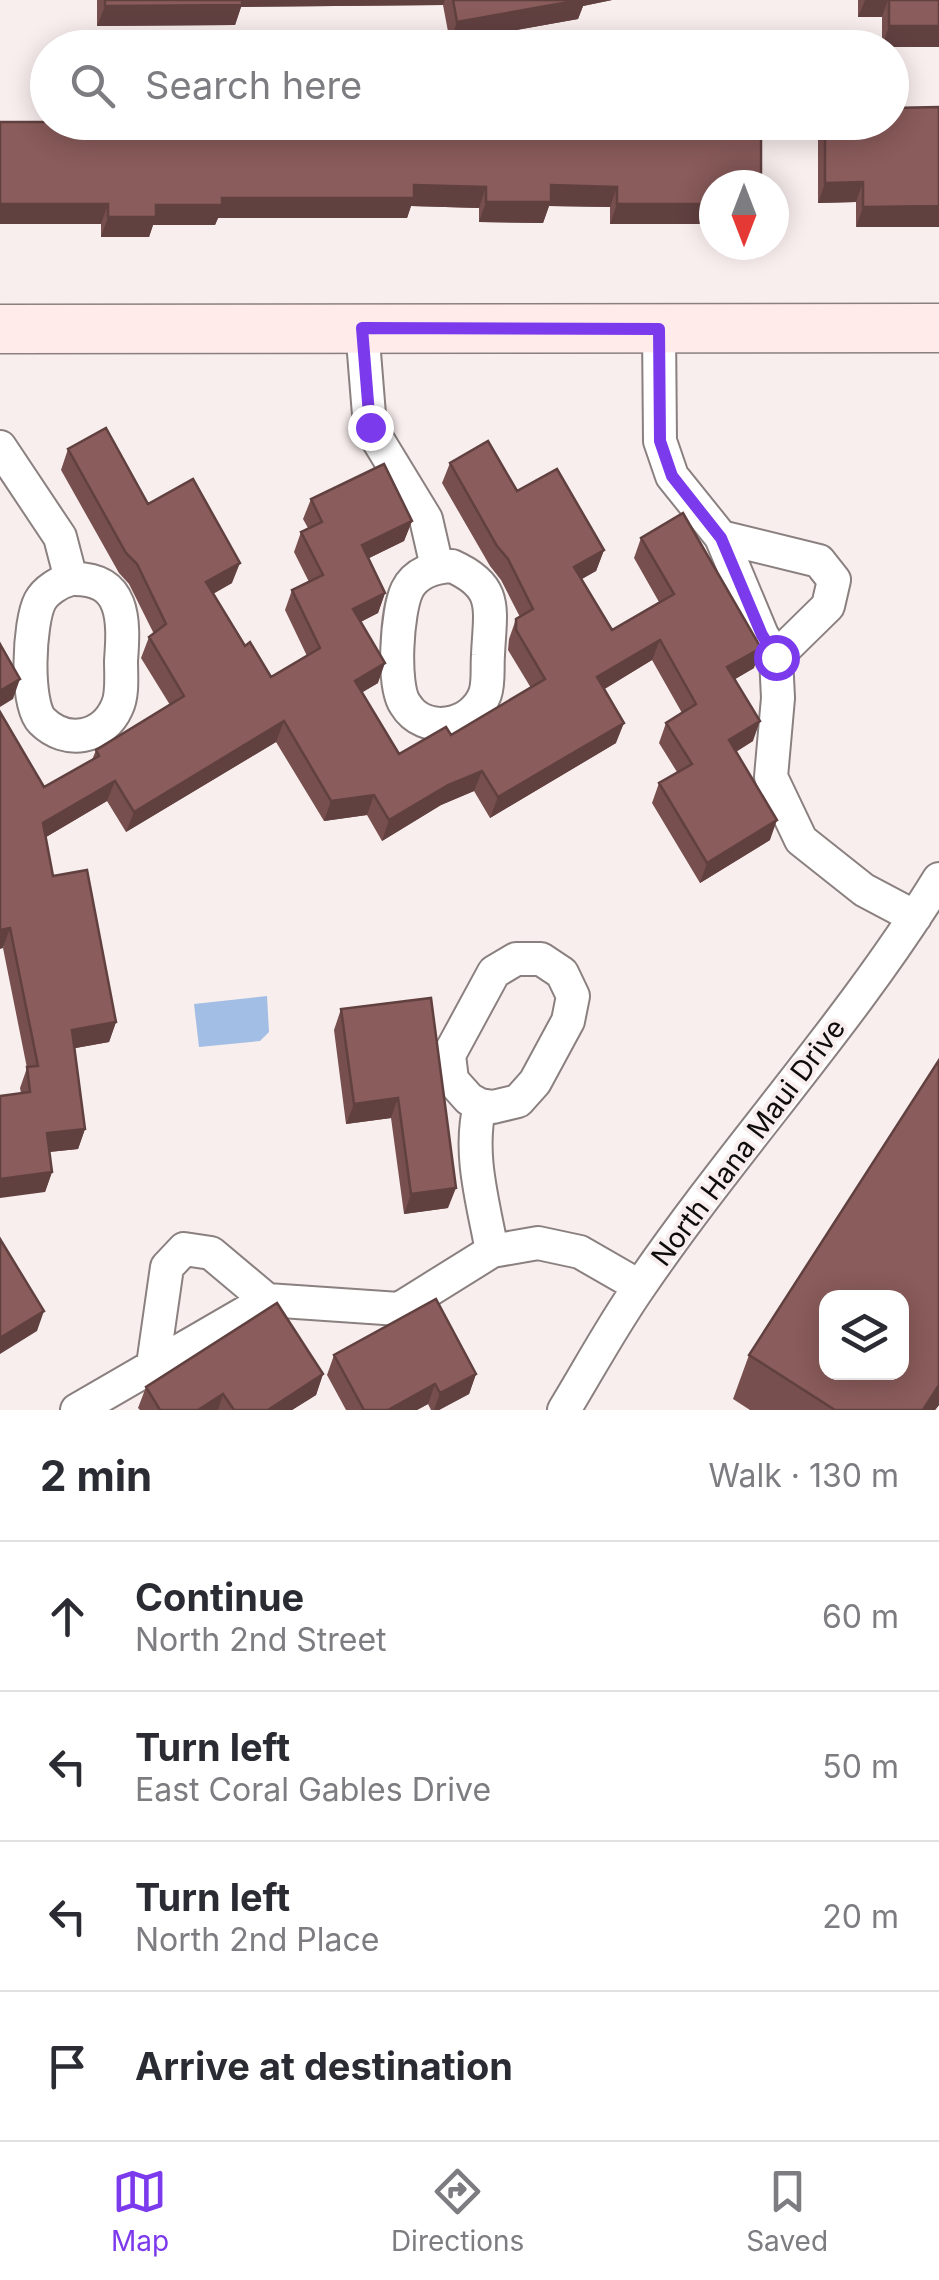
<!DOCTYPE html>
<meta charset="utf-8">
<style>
body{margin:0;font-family:Inter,sans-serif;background:#f2f2f3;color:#2b2b33}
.controls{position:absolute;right:30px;bottom:30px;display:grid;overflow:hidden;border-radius:20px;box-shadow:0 5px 25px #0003}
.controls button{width:90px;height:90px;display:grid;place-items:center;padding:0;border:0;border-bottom:2px solid #e1e1e2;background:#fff;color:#2b2b33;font:50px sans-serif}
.compass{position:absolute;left:699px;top:170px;width:90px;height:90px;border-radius:50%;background:#fff;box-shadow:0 5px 25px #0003;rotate:180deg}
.stop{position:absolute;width:30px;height:30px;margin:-22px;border:8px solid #7c3aed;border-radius:50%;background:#fff}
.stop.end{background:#7c3aed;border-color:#fff;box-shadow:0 2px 10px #0008}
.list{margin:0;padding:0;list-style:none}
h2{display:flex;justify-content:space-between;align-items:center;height:130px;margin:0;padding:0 40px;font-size:42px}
h2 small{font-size:32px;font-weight:400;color:#7c7c81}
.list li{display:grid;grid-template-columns:65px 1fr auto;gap:30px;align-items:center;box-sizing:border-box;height:150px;padding:0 40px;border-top:2px solid #e1e1e2}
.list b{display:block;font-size:38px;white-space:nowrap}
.list p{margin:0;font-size:32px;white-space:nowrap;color:#7c7c81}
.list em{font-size:32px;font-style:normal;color:#7c7c81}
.icon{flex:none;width:55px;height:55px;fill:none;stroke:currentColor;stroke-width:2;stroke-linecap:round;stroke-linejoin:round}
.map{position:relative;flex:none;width:939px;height:1410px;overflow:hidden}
.search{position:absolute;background:#fff;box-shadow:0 5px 25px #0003;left:30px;right:30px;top:30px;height:110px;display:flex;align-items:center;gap:25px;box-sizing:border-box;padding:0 35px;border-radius:55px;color:#7c7c81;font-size:38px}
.sheet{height:730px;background:#fff}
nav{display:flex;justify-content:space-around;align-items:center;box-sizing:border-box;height:140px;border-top:2px solid #e1e1e2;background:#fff;font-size:28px;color:#7c7c81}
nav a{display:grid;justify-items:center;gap:5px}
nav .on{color:#7c3aed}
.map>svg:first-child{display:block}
</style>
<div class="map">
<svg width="939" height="1410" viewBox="0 0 939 1410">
<rect width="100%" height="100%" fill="#f9eeee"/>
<path fill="#a3bee4" d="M 267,996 L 269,1032 L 260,1041 L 199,1047 L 194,1004 Z"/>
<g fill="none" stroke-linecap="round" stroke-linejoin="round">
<g stroke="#8a807f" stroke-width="36">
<path id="street" d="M 362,328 L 370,427 L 426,519 L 437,567
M 659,329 L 660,441 L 672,476 L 721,537 L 762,635 L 776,657 L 778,698 L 771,777 L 801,840 L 864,890 L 915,917
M 0,447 L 60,537 L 71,579
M 721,537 L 819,561 L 834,580 L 828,606 L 776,657
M 452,566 C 499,587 490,609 488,655 C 487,667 489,683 485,694 C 473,727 424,736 405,704 C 392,685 397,611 407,590 C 415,573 434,567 452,566 Z
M 71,579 C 126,577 124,621 121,661 C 121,675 123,695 117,707 C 103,739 66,745 42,721 C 25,704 29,622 40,601 C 46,590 60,582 71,579 Z
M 516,959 L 541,959 L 562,973 L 573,996 L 568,1021 L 535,1082 L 518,1101 L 493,1107 L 480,1105 L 469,1099 L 452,1080 L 449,1055 L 494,972 Z
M 480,1105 C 468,1153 483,1202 492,1251
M 153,1365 L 167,1267 L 184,1249 L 211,1253 L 267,1300
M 77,1410 L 267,1300 L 399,1309 L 492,1251 L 538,1243 L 580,1252 L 639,1286
M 564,1410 C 589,1369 612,1326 640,1286 C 735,1147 851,1022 939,879"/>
</g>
<g stroke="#8a807f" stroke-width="51">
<path id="secondary" d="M 0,329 L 939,328"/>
</g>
<use href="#street" stroke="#fff" stroke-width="32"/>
<use href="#secondary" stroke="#feebea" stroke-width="48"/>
</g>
<path fill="#774f4e" d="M 97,0 L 612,0 L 583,6 L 578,19 L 450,42 L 443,5 L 241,7 L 235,25 L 97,26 Z
M 858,0 L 939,0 L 939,47 L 882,47 L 882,17 L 858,17 Z
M 939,107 L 856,227 L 856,202 L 818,203 L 818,129 L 820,122 L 892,122 Z
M 0,122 L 761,122 L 714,224 L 610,224 L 610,207 L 549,206 L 543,223 L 479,222 L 479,208 L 411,206 L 407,218 L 218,218 L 215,225 L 153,225 L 149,237 L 101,237 L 101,224 L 0,224 Z
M 68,449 L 148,504 L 232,583 L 213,594 L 245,646 L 271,677 L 307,656 L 285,610 L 292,590 L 309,582 L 294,552 L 301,532 L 308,528 L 303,519 L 311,499 L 412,521 L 404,541 L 369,558 L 385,593 L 378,613 L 361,622 L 378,683 L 362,692 L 399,754 L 451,735 L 531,688 L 508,650 L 509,639 L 516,619 L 520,617 L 501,580 L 490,566 L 442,483 L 450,463 L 517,491 L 604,550 L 596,571 L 582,579 L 612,630 L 659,602 L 634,558 L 641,538 L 754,668 L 735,679 L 753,741 L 736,752 L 770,840 L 700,883 L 652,803 L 659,783 L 677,772 L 659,743 L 666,723 L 682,713 L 652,660 L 604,689 L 616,743 L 490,818 L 474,791 L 441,805 L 382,841 L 367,815 L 324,821 L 276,742 L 126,832 L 107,801 L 46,837 L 53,876 L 116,1022 L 109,1042 L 75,1048 L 85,1129 L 78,1149 L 49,1152 L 52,1172 L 45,1192 L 21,1093 L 20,1088 L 27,1068 L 3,948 L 44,787 L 92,760 L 96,750 L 170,705 L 141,658 L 149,637 L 154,634 L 129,584 L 119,573 L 61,470 Z
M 431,998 L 448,1208 L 404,1214 L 391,1118 L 346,1124 L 334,1030 L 341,1009 Z
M 939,1060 L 939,1405 L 935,1410 L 750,1410 L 733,1399 L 749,1355 Z
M 334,1355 L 476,1374 L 469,1394 L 439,1410 L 431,1410 L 428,1404 L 417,1410 L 346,1410 L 327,1375 Z
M 323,1374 L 316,1395 L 292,1410 L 140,1410 L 138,1408 L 146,1387 Z"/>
<path fill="#614040" d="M 237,0 L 445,0 L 443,5 L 241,7 L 235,25 L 97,26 L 105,6 Z
M 579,0 L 612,0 L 583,6 L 578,19 L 450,42 L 457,22 Z
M 865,0 L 888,0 L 882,17 L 858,17 Z
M 889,26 L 939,26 L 939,47 L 882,47 Z
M 863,182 L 856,202 L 818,203 L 825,183 Z
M 414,185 L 486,187 L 479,208 L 411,206 L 407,218 L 218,218 L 215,225 L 153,225 L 149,237 L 101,237 L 108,217 L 156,205 L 222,198 Z
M 551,185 L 617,187 L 610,207 L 549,206 L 543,223 L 479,222 L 486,202 Z
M 0,204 L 108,204 L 101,224 L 0,224 Z
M 617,204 L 714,204 L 714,224 L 610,224 Z
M 939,206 L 939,227 L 856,227 L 863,207 Z
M 412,521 L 404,541 L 355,565 L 362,545 Z
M 604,550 L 596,571 L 567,587 L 574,567 Z
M 240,563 L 232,583 L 198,602 L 206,582 Z
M 385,593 L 378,613 L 345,629 L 353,609 Z
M 660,640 L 652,660 L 590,698 L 597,677 Z
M 761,648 L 754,668 L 720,688 L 727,667 Z
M 385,663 L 378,683 L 348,701 L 355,681 Z
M 20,679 L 13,699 L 0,707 L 0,691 Z
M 284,721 L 276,742 L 126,832 L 134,812 Z
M 760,721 L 753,741 L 722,760 L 729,740 Z
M 624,723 L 616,743 L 490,818 L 498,797 Z
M 482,771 L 474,791 L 441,805 L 382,841 L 389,820 L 448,785 Z
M 115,781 L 107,801 L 36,843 L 43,823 Z
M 374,795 L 367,815 L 324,821 L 331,801 Z
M 777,820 L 770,840 L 700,883 L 707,863 Z
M 10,928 L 3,948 L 0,949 L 0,930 Z
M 116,1022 L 109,1042 L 65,1050 L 72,1030 Z
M 398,1098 L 391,1118 L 346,1124 L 354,1104 Z
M 85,1129 L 78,1149 L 39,1153 L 47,1133 Z
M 52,1172 L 45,1192 L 0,1198 L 0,1179 Z
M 456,1188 L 448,1208 L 404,1214 L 411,1194 Z
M 44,1311 L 37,1331 L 0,1354 L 0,1338 Z
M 323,1374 L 316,1395 L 292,1410 L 268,1410 Z
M 476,1374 L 469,1394 L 439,1410 L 434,1410 L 440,1393 Z
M 435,1384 L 428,1404 L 417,1410 L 388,1410 Z
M 939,1385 L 939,1405 L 935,1410 L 923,1410 Z
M 223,1394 L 218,1410 L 198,1410 Z"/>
<path fill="#8a5c5b" stroke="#614040" stroke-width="2.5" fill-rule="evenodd" d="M 105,0 L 242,0 L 242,5 L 105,6 Z
M 453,0 L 580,0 L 457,22 Z
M 889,0 L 939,0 L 939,26 L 889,26 Z
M 939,107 L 939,206 L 863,207 L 863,182 L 825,183 L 825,122 L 892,122 L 892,108 Z
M 0,122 L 761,122 L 761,185 L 714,185 L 714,204 L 617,204 L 617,187 L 551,185 L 551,202 L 486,202 L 486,187 L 414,185 L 414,198 L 222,198 L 222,205 L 156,205 L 156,217 L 108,217 L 108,204 L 0,204 Z
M 106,428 L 148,504 L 193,479 L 240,563 L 206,582 L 245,646 L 250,642 L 271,677 L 320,648 L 292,590 L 323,575 L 301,532 L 322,522 L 311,499 L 384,464 L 412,521 L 362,545 L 385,593 L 353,609 L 385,663 L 355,681 L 399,754 L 446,727 L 451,735 L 545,679 L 516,630 L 516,619 L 533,609 L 508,559 L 497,546 L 450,463 L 488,441 L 517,491 L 557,469 L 604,550 L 574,567 L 612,630 L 674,594 L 641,538 L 683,513 L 761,648 L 727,667 L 760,721 L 729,740 L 777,820 L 707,863 L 659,783 L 692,764 L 666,723 L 696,704 L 660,640 L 597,677 L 624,723 L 498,797 L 482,771 L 448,785 L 389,820 L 374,795 L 331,801 L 284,721 L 134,812 L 115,781 L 43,823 L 53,876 L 87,870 L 116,1022 L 72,1030 L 85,1129 L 47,1133 L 52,1172 L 0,1179 L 0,1096 L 30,1092 L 27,1067 L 38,1066 L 10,928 L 0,930 L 0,712 L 44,787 L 99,756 L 96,750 L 184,696 L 149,637 L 166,624 L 137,564 L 126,553 L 68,449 Z
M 0,644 L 20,679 L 0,691 Z
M 431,998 L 456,1188 L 411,1194 L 398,1098 L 354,1104 L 341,1009 Z
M 939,1060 L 939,1385 L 923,1410 L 835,1410 L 749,1355 ZM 826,1298 L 902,1298 L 902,1372 L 826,1372 Z
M 0,1239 L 44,1311 L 0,1338 Z
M 436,1299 L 476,1374 L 440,1393 L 435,1384 L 388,1410 L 364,1410 L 334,1355 Z
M 277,1303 L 323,1374 L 268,1410 L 234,1410 L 223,1394 L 198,1410 L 160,1410 L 146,1387 Z"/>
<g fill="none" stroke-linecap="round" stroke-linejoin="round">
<path stroke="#7c3aed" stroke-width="12" d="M 370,427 L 362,328 L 659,329 L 660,441 L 672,476 L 721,538 L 762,635 L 776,657"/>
</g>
<g text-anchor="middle" stroke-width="8" stroke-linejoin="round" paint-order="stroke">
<g font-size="28" fill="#0f0c0c" stroke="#f9eeee">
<text transform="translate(748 1142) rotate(-53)" y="10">North Hana Maui Drive</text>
</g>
</g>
</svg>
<div class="controls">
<button><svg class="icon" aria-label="layers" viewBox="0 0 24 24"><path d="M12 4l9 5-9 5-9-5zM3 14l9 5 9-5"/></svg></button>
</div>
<svg class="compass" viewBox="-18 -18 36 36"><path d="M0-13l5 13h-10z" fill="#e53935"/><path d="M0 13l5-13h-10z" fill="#7c7c81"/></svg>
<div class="stop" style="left:776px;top:657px"></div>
<div class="stop end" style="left:370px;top:427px"></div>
<div class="search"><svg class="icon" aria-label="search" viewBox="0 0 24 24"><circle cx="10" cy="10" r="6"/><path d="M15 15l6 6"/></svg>Search here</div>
</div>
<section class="sheet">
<h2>2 min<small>Walk · 130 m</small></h2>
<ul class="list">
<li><svg class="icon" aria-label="ahead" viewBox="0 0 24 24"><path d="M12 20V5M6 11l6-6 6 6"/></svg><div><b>Continue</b><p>North 2nd Street</p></div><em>60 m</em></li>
<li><svg class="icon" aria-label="left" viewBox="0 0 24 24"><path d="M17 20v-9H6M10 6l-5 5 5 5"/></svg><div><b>Turn left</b><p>East Coral Gables Drive</p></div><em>50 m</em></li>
<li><svg class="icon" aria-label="left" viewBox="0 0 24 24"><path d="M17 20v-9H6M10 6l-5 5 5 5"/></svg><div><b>Turn left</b><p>North 2nd Place</p></div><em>20 m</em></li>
<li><svg class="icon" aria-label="arrive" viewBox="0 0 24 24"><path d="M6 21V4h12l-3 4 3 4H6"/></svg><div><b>Arrive at destination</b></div></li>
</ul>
</section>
<nav>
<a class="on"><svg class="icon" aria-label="map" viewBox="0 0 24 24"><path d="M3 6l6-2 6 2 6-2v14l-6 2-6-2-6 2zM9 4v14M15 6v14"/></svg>Map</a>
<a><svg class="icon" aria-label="directions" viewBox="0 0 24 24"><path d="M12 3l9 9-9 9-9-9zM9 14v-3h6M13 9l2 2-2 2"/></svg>Directions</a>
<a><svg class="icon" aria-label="saved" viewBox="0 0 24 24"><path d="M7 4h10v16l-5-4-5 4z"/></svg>Saved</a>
</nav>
